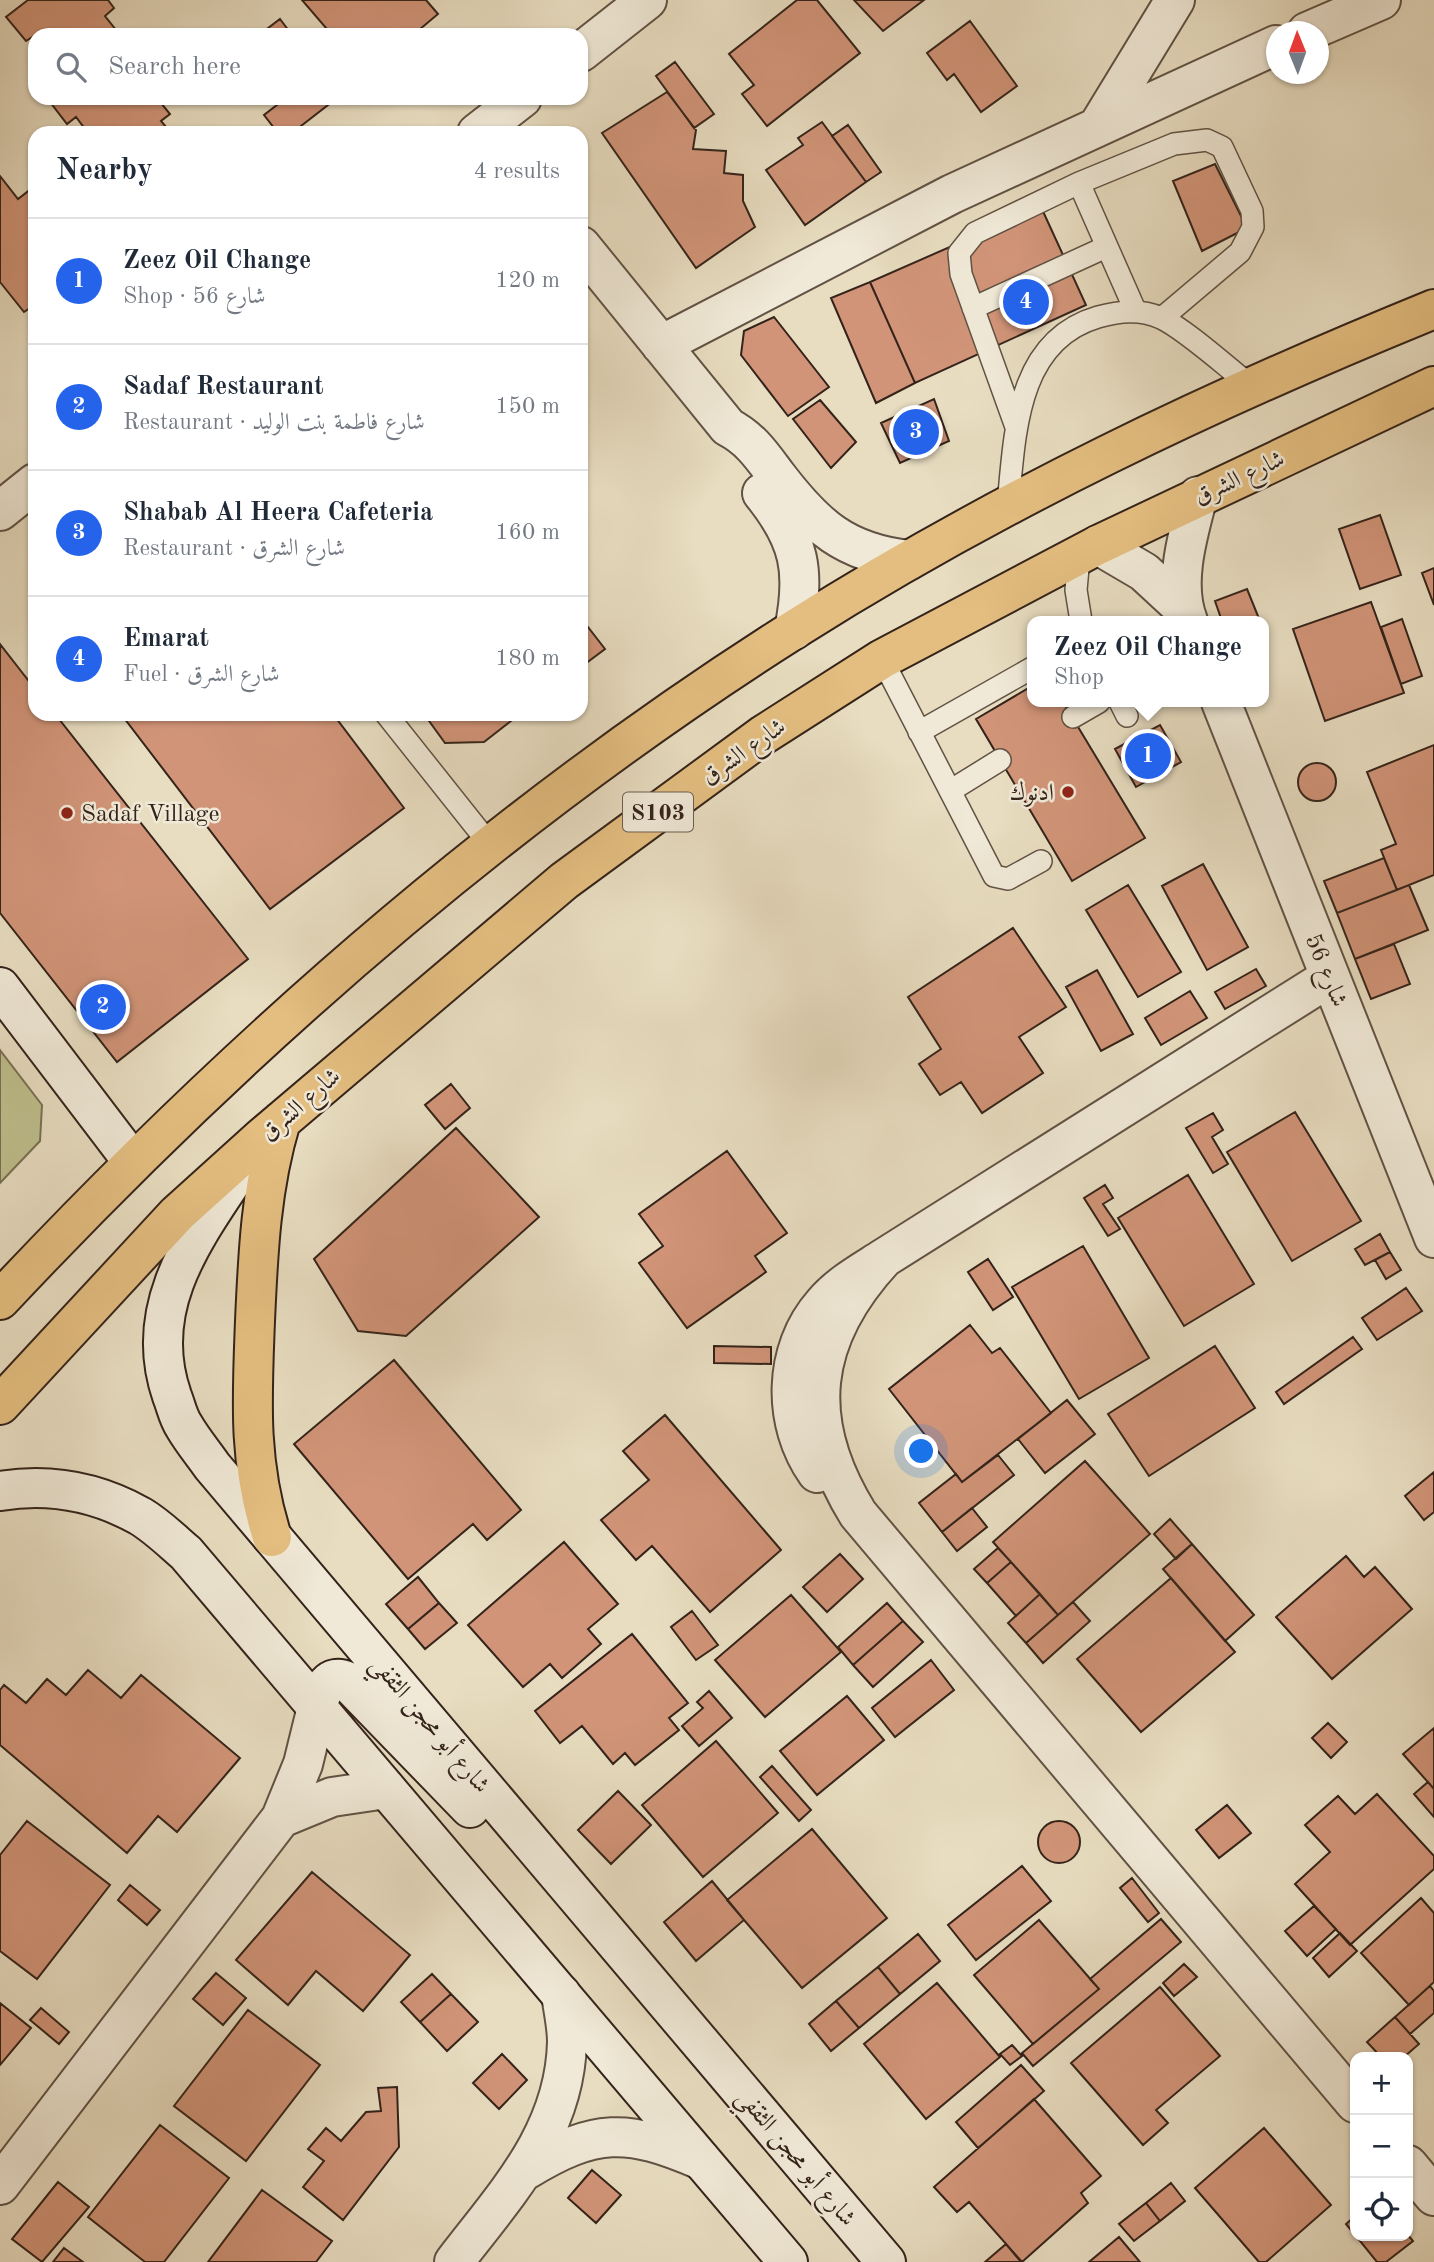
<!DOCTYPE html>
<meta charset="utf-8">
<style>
body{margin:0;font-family:"Old Standard TT",Amiri,serif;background:#f2f2f3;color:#1f2937}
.controls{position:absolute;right:21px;bottom:21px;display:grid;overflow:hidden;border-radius:14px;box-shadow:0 2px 5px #0004}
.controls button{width:63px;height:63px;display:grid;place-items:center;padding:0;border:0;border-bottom:2px solid #e0e1e3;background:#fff;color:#1f2937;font:35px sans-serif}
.compass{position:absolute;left:1266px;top:21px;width:63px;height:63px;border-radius:50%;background:#fff;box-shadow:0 2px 5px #0004;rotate:359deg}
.you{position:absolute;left:922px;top:1452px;width:24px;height:24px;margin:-18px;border:5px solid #fff;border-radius:50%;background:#1a73e8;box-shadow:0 0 0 10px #1a73e833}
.badge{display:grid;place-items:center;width:46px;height:46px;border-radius:50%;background:#2563eb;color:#fff;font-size:23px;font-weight:700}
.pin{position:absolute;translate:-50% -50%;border:4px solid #fff;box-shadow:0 2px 7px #0006}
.popup{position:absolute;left:1027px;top:616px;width:242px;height:91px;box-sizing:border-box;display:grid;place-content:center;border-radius:14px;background:#fff;filter:drop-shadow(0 2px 5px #0005);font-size:23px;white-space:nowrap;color:#747a83}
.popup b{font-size:26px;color:#1f2937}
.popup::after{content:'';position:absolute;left:50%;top:100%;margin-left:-14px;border:14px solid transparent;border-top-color:#fff}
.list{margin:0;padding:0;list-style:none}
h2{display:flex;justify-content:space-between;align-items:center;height:91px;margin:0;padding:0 28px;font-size:30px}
h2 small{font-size:23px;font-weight:400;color:#747a83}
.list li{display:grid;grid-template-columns:46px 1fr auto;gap:21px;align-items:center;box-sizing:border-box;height:126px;padding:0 28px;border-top:2px solid #e0e1e3}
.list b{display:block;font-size:26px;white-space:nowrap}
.list p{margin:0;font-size:23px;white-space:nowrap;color:#747a83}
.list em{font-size:23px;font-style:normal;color:#747a83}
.icon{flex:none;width:38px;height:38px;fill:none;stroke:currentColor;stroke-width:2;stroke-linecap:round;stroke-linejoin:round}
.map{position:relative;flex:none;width:1434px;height:2262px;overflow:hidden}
.search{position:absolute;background:#fff;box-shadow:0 2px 5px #0004;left:28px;top:28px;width:560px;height:77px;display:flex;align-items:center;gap:18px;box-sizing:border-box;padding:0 24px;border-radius:21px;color:#747a83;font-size:26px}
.panel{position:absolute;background:#fff;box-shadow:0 2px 5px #0004;left:28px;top:126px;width:560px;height:595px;border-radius:21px}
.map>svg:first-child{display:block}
</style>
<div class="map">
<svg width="1434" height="2262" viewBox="0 0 1434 2262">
<rect width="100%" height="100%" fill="#e8ddc1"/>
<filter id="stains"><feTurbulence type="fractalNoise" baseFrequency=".00286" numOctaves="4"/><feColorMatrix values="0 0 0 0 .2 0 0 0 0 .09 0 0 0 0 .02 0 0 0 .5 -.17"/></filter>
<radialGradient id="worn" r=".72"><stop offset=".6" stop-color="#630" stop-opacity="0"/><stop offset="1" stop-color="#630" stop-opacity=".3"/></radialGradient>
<path fill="#bebf8d" stroke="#797154" stroke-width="2" d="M 0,1050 L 42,1105 L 40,1141 L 0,1183 Z"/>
<path fill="#d19478" stroke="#34231a" stroke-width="2" d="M 28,0 L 108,0 L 114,8 L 105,16 L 120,35 L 37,34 L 26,41 L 6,17 Z
M 302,0 L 426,0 L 438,14 L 413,35 L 332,35 Z
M 797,0 L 817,0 L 860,53 L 767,126 L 742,94 L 754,85 L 729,54 Z
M 854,0 L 924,0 L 883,31 Z
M 280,19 L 292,35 L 259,35 Z
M 970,21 L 1017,86 L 981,112 L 954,74 L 947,80 L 927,53 Z
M 675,62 L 714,114 L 694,128 L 656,76 Z
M 667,92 L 696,130 L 693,149 L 726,151 L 724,173 L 743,175 L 743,201 L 755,227 L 696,268 L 602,133 Z
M 47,98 L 157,98 L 170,114 L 161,121 L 171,133 L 88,133 L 76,117 L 67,124 Z
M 286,98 L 337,98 L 292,133 L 278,133 L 264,115 Z
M 822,122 L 866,182 L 805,225 L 766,170 L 803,145 L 798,138 Z
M 848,125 L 881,172 L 866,182 L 832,136 Z
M 1215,164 L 1247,228 L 1202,251 L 1173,181 Z
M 0,176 L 18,199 L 31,189 L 35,194 L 35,315 L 30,308 L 24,312 L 0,282 Z
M 1041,207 L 1086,305 L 915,383 L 870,282 Z
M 870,282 L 915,383 L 876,403 L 831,298 Z
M 774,317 L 829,387 L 788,416 L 741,355 L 744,331 Z
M 934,399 L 949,441 L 900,463 L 881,423 Z
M 820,400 L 856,442 L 831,468 L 793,419 Z
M 1380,515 L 1401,575 L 1360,589 L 1339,529 Z
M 1434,568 L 1434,605 L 1422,573 Z
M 1247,589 L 1260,621 L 1222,621 L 1215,601 Z
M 1371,602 L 1404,693 L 1325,721 L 1293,629 Z
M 581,618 L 605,649 L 581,667 Z
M 1402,619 L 1422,676 L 1401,684 L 1381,627 Z
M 0,644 L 35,689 L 35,714 L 55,714 L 248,959 L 117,1062 L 0,913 Z
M 1032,686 L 1032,702 L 1063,702 L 1145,838 L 1072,881 L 976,719 Z
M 121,714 L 333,714 L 404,808 L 270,909 Z
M 424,714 L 520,714 L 484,742 L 445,743 Z
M 1160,725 L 1181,762 L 1136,787 L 1115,749 Z
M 1434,745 L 1434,875 L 1397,890 L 1381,850 L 1396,844 L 1367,772 Z
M1298 782a19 19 0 1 1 38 0a19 19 0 1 1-38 0Z
M 1384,858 L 1397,890 L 1337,913 L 1324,881 Z
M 1203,864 L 1248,947 L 1207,970 L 1162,886 Z
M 1128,885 L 1181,972 L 1138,997 L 1086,910 Z
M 1409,885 L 1428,930 L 1355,959 L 1337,913 Z
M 1013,928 L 1066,1007 L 1019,1037 L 1043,1073 L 982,1113 L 961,1082 L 940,1095 L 919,1064 L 941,1049 L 908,997 Z
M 1394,944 L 1410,984 L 1371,999 L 1355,959 Z
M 1256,969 L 1266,986 L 1225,1009 L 1215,992 Z
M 1097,970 L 1133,1034 L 1101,1051 L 1066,987 Z
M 1190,991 L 1207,1018 L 1161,1045 L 1145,1018 Z
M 451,1084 L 470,1108 L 445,1129 L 425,1105 Z
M 1295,1112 L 1361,1221 L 1292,1261 L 1227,1152 Z
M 1213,1113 L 1223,1130 L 1212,1137 L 1228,1164 L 1213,1173 L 1186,1128 Z
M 456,1128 L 539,1217 L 406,1336 L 358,1331 L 314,1259 Z
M 727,1151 L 787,1233 L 755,1256 L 766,1272 L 687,1328 L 639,1263 L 663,1246 L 639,1214 Z
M 1188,1175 L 1254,1284 L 1184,1326 L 1118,1218 Z
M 1105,1185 L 1113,1198 L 1103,1204 L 1120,1229 L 1108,1236 L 1084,1198 Z
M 1380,1234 L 1390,1252 L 1365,1265 L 1355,1249 Z
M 1083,1246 L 1149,1358 L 1079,1399 L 1012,1287 Z
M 1390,1252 L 1401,1270 L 1386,1279 L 1375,1260 Z
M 988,1259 L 1013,1297 L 993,1310 L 968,1272 Z
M 1406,1288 L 1422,1311 L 1377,1340 L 1362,1318 Z
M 970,1325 L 992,1353 L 1000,1348 L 1051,1413 L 962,1482 L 889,1389 Z
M 1353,1337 L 1362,1349 L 1284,1404 L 1276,1392 Z
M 714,1346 L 771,1347 L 771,1364 L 714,1363 Z
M 1215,1346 L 1255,1408 L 1149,1476 L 1108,1414 Z
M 394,1360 L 521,1510 L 487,1540 L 473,1524 L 408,1579 L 294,1444 Z
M 1067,1400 L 1095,1434 L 1045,1473 L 1018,1439 Z
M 665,1415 L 781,1550 L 710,1612 L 652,1546 L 636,1560 L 601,1520 L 649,1480 L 623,1451 Z
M 998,1455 L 1014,1475 L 942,1532 L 919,1503 L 956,1474 L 962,1482 Z
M 1085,1461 L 1150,1534 L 1058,1615 L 993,1542 Z
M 1434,1472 L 1434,1512 L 1424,1520 L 1405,1496 Z
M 972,1508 L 987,1527 L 957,1551 L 942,1532 Z
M 1170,1519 L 1192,1544 L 1176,1559 L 1154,1534 Z
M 564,1542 L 618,1604 L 588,1629 L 601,1644 L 562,1678 L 550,1664 L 523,1687 L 468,1625 Z
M 1192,1544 L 1254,1615 L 1225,1641 L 1163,1569 Z
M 998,1548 L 1011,1562 L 987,1583 L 974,1569 Z
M 840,1554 L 863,1579 L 827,1612 L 803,1587 Z
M 1346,1556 L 1364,1577 L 1375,1567 L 1412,1609 L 1332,1679 L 1276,1617 Z
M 1011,1562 L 1040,1594 L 1016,1616 L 987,1583 Z
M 418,1577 L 439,1603 L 408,1629 L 386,1604 Z
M 1171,1578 L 1235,1652 L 1141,1732 L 1077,1659 Z
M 1040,1594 L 1058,1615 L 1026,1643 L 1008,1623 Z
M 791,1595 L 841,1652 L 765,1717 L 715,1660 Z
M 1073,1602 L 1090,1621 L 1043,1663 L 1026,1643 Z
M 439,1603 L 457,1623 L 425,1649 L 408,1629 Z
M 887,1603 L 903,1621 L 853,1665 L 838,1647 Z
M 692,1611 L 718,1645 L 696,1660 L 671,1627 Z
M 903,1621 L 923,1642 L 873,1687 L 853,1665 Z
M 632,1634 L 688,1703 L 669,1718 L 679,1730 L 635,1765 L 625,1753 L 613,1764 L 582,1726 L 560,1743 L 535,1711 Z
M 931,1660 L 954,1690 L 895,1737 L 872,1708 Z
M 88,1670 L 121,1698 L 141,1675 L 240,1758 L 177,1832 L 158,1816 L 127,1853 L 0,1745 L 0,1690 L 4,1685 L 26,1703 L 47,1679 L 66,1695 Z
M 709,1691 L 732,1718 L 699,1746 L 682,1726 L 703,1708 L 697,1702 Z
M 847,1696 L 884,1740 L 817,1795 L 780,1751 Z
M 1328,1723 L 1347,1742 L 1331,1758 L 1312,1738 Z
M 1434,1728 L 1434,1789 L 1403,1754 Z
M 716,1741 L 778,1813 L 703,1877 L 642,1805 Z
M 772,1766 L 811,1810 L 799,1821 L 760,1777 Z
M 1428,1782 L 1434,1789 L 1434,1817 L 1414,1794 Z
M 618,1791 L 651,1825 L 611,1864 L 578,1830 Z
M 1377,1794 L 1434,1856 L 1434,1869 L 1350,1945 L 1295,1884 L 1330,1852 L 1305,1825 L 1338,1796 L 1355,1814 Z
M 1227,1805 L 1251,1833 L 1219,1858 L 1196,1830 Z
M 27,1821 L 110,1885 L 37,1979 L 0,1951 L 0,1855 Z
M1038 1842a21 21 0 1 1 42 0a21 21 0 1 1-42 0Z
M 812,1829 L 887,1918 L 802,1988 L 727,1900 Z
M 1022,1866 L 1051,1901 L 976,1960 L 948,1925 Z
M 312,1872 L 410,1955 L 363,2011 L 316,1971 L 288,2005 L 236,1960 Z
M 1132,1878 L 1159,1913 L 1148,1922 L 1120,1888 Z
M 712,1881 L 744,1920 L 696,1961 L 664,1922 Z
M 130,1885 L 160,1910 L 147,1925 L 118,1900 Z
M 1421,1898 L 1434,1913 L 1434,1982 L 1409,2005 L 1361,1953 Z
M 1314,1906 L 1336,1929 L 1307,1956 L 1285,1931 Z
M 1161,1919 L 1181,1942 L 1033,2066 L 1022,2053 L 1099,1989 L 1090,1979 Z
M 1039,1920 L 1099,1989 L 1033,2044 L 974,1975 Z
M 1340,1933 L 1357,1951 L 1329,1977 L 1313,1958 Z
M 918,1934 L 940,1961 L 900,1994 L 878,1967 Z
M 1184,1964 L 1197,1977 L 1174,1996 L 1163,1983 Z
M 878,1967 L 900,1994 L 859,2028 L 836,2001 Z
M 216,1973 L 246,1998 L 223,2025 L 193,1999 Z
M 432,1974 L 451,1994 L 420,2022 L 401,2002 Z
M 937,1983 L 1000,2057 L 926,2119 L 864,2044 Z
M 1430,1986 L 1434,1991 L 1434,2013 L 1410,2034 L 1395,2017 Z
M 1160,1987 L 1220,2056 L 1156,2110 L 1168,2123 L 1143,2145 L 1071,2063 Z
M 451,1994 L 478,2022 L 447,2051 L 420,2022 Z
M 836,2001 L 859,2028 L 831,2051 L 809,2024 Z
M 0,2003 L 31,2028 L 0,2065 Z
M 41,2008 L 69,2032 L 59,2044 L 30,2020 Z
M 248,2010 L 320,2065 L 246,2161 L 174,2106 Z
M 1395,2017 L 1419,2044 L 1404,2057 L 1381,2057 L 1367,2042 Z
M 1012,2045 L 1022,2056 L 1010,2065 L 1000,2054 Z
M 502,2054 L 527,2080 L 499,2109 L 473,2083 Z
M 1021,2065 L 1044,2091 L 978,2148 L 956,2122 Z
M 397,2087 L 399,2147 L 343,2220 L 303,2187 L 324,2161 L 308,2149 L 326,2128 L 341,2141 L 366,2112 L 381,2111 L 378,2088 Z
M 1034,2099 L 1101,2176 L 1081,2193 L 1088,2203 L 1022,2262 L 969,2202 L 957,2212 L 934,2187 Z
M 160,2125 L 229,2178 L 164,2262 L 145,2262 L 88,2217 Z
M 1264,2128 L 1331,2205 L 1266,2262 L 1259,2262 L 1195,2188 Z
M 592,2170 L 621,2195 L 596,2223 L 568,2198 Z
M 58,2182 L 89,2207 L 42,2262 L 12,2239 Z
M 1171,2183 L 1185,2201 L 1160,2221 L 1146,2203 Z
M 262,2190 L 332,2241 L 316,2262 L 208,2262 Z
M 1146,2203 L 1160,2221 L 1134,2241 L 1119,2224 Z
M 1355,2216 L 1355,2235 L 1346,2224 Z
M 1408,2235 L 1413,2241 L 1386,2262 L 1377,2262 L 1356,2236 Z
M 1119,2237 L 1140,2262 L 1089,2262 Z
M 1006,2244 L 1021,2262 L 985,2262 Z
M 64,2248 L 83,2262 L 53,2262 Z"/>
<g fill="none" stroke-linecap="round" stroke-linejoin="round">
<g stroke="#615244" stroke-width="24">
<path id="lane" d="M 1079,183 L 1174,144 L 1207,140 L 1222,147 L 1252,211 L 1253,227 L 1240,252 L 1162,318
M 973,308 L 1106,247
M 1016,427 L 961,274 L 959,253 L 975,233 L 1079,183 L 1135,310
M 1008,505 C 1015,434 1016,341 1098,317 C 1120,311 1140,309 1161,318 C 1185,329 1228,368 1251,386
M 1079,557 L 1076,590 L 1081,621
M 882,659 L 994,876 L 1008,879 L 1041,861
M 1120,702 L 1127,716
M 386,714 L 491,846
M 1073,717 L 1099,702
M 919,732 L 1032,668
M 950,791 L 1000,760"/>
</g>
<g stroke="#615244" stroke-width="42">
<path id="street" d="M 1307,32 L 1381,0
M 581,52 L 647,0
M 1100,123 L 1175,0
M 477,133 L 522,98
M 581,246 L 728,427 C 751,439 762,456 777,476 C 815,526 845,553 909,560
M 661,345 L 952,194 L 1276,45
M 762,493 C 800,540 806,572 794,630
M 0,511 L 35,483
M 1098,545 L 1144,572 L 1184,609
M 1188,621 C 1173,583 1188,534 1198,496
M 1221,702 L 1434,1238
M 884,1258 C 809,1339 800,1420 858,1514 L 1355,2103
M 817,1473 C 782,1424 782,1350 824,1303 C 840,1284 864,1271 884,1258 L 1330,977
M 281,1818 L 332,1797 L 386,1789
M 1408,2165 L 1434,2196
M 526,2170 C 595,2128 627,2128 701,2160
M 0,2185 L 281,1818 L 303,1764 L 317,1707
M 454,2262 C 506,2194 565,2133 567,2042 C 567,2026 563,2009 561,1994"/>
</g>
<g stroke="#34231a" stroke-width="42">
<path id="secondary" d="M 0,987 L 133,1162
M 246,1160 C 198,1233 140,1304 172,1396 C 176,1406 178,1417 184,1426 C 192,1440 203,1453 212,1466 L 886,2262
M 0,1491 C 49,1483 97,1492 140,1516 C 157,1526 172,1541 186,1553 L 788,2262
M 317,1707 C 322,1692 327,1672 347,1681 L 470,1808"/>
</g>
<g stroke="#34231a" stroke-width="42">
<path id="primary" d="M 0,1300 C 237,1047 501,815 795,629 C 997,501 1213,399 1434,309
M 0,1405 L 177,1214 L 260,1139 L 564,881 L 763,735 L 882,659 L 1098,545 L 1434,386
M 272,1537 C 248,1462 252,1399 255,1321 C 258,1252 261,1187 281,1121"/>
</g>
<use href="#lane" stroke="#f0e9d7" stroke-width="21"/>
<use href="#street" stroke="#f0e9d7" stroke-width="38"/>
<use href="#secondary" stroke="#f0e9d7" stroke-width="38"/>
<use href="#primary" stroke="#e4be80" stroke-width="38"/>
</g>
<g fill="#8f2418" stroke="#f0e9d7" stroke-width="2.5">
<circle cx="1068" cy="792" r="7"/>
<circle cx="67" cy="813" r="7"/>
</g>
<g text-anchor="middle" stroke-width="5" stroke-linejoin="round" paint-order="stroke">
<rect fill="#f0e9d7" stroke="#6c5e53" stroke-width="2" x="623" y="792.5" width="70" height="39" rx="5"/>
<g font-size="23" font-weight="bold" fill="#34231a">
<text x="658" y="820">S103</text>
</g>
<g font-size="24" fill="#34231a" stroke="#f0e9d7">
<text transform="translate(1239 477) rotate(-25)" y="8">شارع الشرق</text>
<text transform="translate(743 751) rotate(-35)" y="8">شارع الشرق</text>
<text transform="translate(1327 970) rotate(68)" y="8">شارع 56</text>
<text transform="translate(300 1104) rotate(-41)" y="8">شارع الشرق</text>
<text transform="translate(431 1724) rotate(50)" y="8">شارع أبو محجن الثقفي</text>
<text transform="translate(797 2157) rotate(50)" y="8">شارع أبو محجن الثقفي</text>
</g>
<g font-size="24" fill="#34231a" stroke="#f0e9d7" text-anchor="end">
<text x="1054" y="800">ادنوك</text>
<text x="81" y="821" text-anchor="start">Sadaf Village</text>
</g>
</g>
<rect width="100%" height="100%" filter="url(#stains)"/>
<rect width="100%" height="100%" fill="url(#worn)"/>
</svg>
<div class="controls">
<button>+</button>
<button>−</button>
<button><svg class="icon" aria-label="locate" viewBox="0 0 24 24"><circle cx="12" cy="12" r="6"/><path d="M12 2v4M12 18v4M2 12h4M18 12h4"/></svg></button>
</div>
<svg class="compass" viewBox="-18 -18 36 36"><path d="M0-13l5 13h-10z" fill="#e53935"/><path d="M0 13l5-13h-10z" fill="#747a83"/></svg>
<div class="you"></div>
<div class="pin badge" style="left:1148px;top:756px">1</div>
<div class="popup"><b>Zeez Oil Change</b>Shop</div>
<div class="pin badge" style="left:103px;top:1007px">2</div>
<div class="pin badge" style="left:916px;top:432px">3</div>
<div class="pin badge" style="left:1026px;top:302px">4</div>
<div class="search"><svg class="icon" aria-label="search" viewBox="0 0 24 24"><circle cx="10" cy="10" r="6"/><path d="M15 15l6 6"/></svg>Search here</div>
<section class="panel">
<h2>Nearby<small>4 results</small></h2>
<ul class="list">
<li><span class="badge">1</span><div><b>Zeez Oil Change</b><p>Shop · شارع 56</p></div><em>120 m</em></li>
<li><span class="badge">2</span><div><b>Sadaf Restaurant</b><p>Restaurant · شارع فاطمة بنت الوليد</p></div><em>150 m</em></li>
<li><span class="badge">3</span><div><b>Shabab Al Heera Cafeteria</b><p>Restaurant · شارع الشرق</p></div><em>160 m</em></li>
<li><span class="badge">4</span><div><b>Emarat</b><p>Fuel · شارع الشرق</p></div><em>180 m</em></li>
</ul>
</section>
</div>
